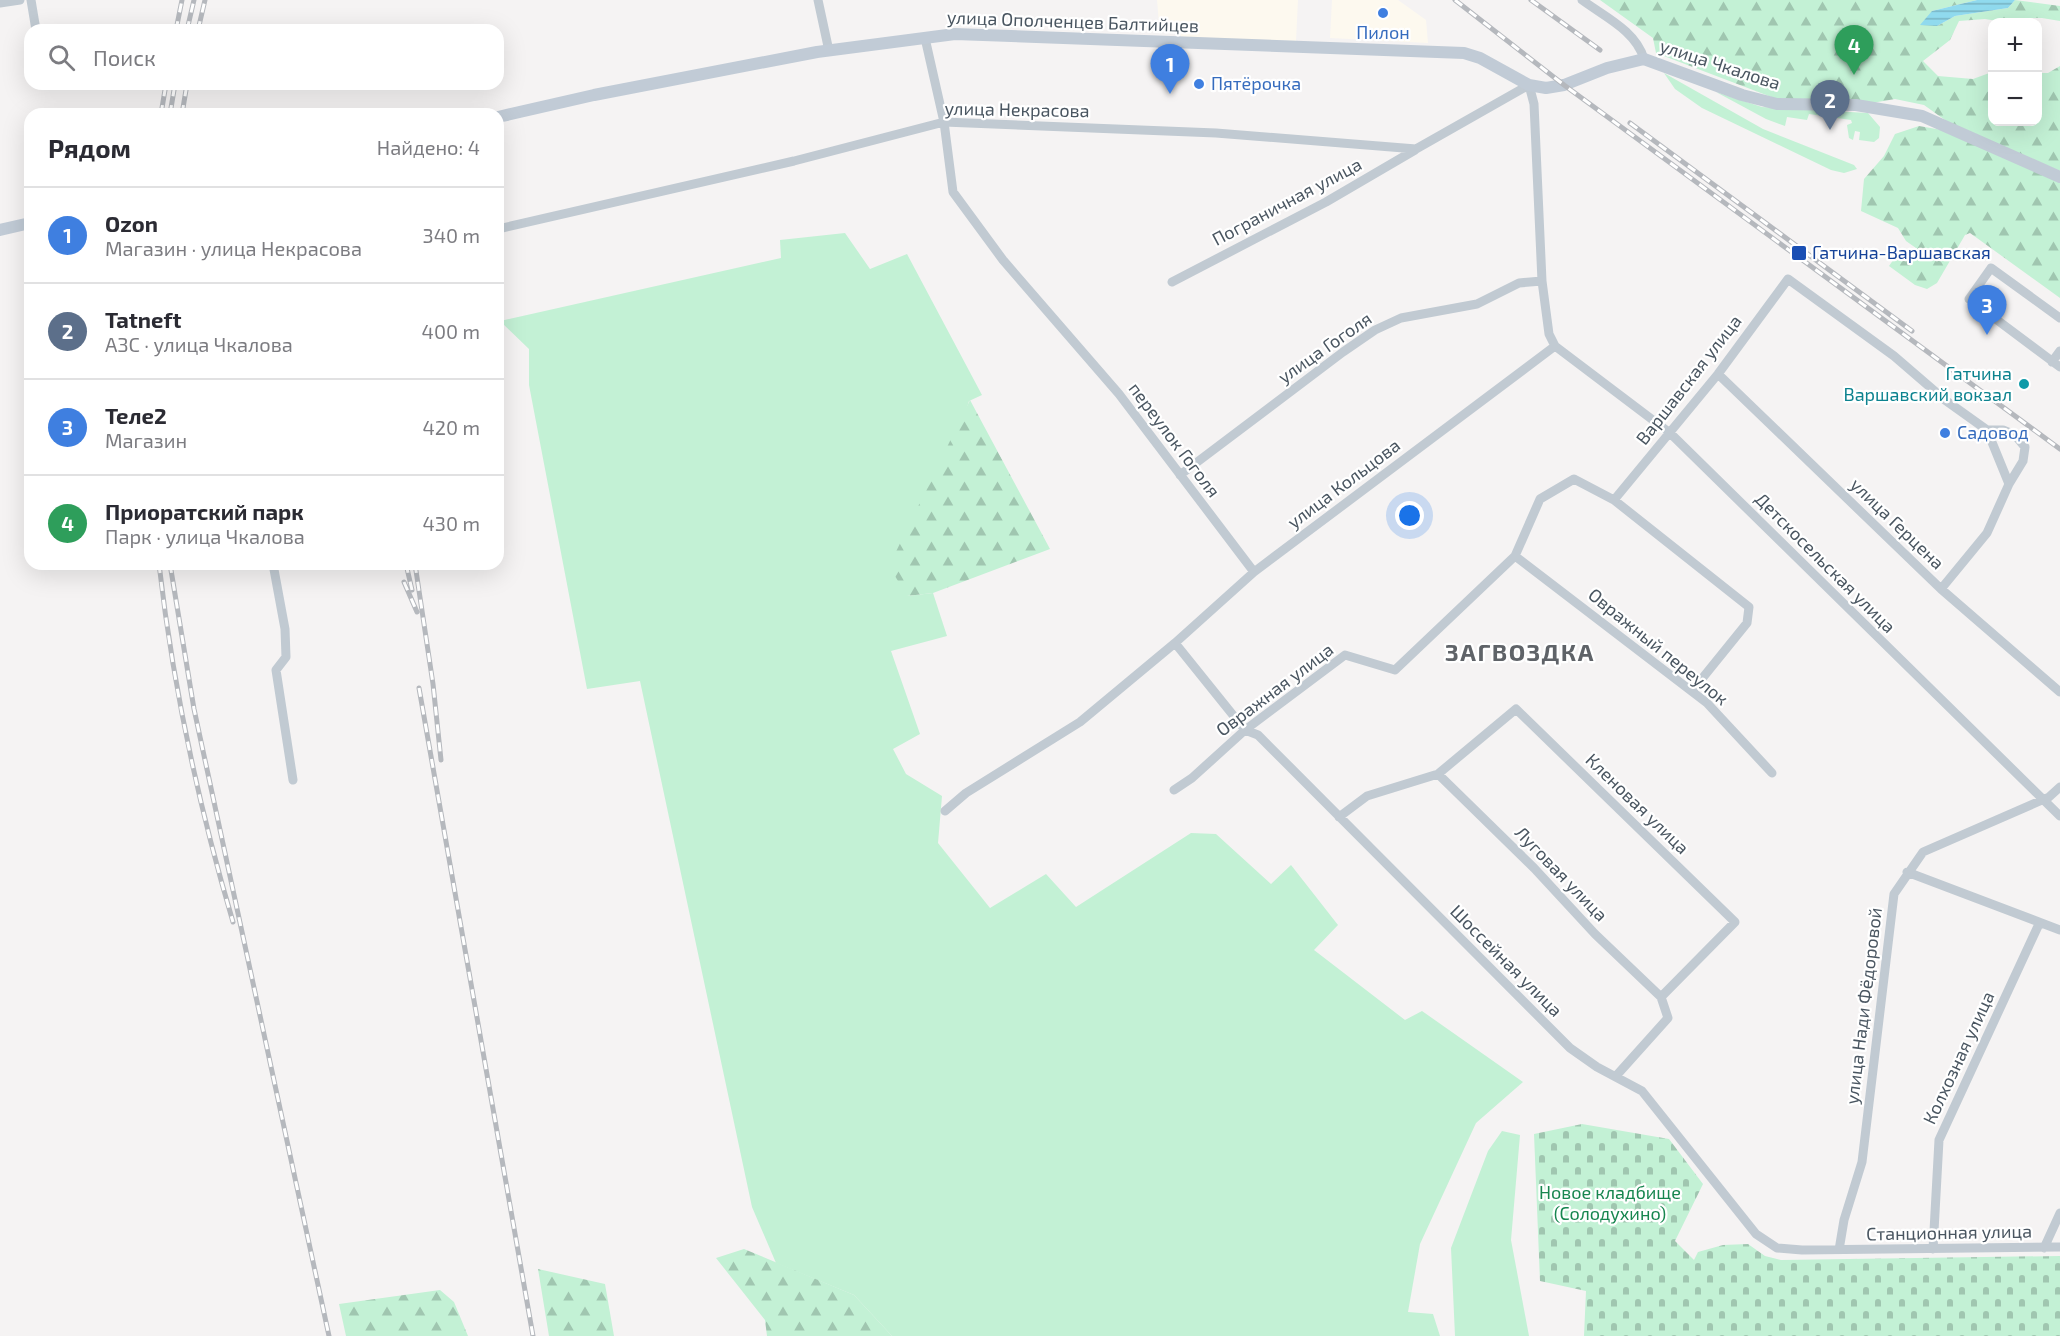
<!DOCTYPE html>
<html lang="ru">
<meta charset="utf-8">
<style>
body{margin:0;font-family:"Exo 2",sans-serif;background:#f2f2f3;color:#2b2b33}
.controls{position:absolute;right:18px;top:18px;display:grid;overflow:hidden;border-radius:12px;box-shadow:0 6px 24px #0002}
.controls button{width:54px;height:54px;display:grid;place-items:center;padding:0;border:0;border-bottom:2px solid #e1e1e2;background:#fff;color:#2b2b33;font:30px sans-serif}
.you{position:absolute;left:1410px;top:516px;width:21px;height:21px;margin:-15px;border:4px solid #fff;border-radius:50%;background:#1a73e8;box-shadow:0 0 0 9px #1a73e833}
.badge{display:grid;place-items:center;width:39px;height:39px;border-radius:50%;background:#db2777;color:#fff;font-size:20px;font-weight:700}
.pin{position:absolute;translate:-50% -50px;filter:drop-shadow(0 2px 3px #0008)}
.pin::after{content:'';position:absolute;top:32px;width:21px;height:18px;background:inherit;clip-path:polygon(0 0,100% 0,50% 100%)}
.list{margin:0;padding:0;list-style:none}
h2{display:flex;justify-content:space-between;align-items:center;height:78px;margin:0;padding:0 24px;font-size:26px}
h2 small{font-size:20px;font-weight:400;color:#7c7c81}
.list li{display:grid;grid-template-columns:39px 1fr auto;gap:18px;align-items:center;box-sizing:border-box;height:96px;padding:0 24px;border-top:2px solid #e1e1e2}
.list b{display:block;font-size:22px;white-space:nowrap}
.list p{margin:0;font-size:20px;white-space:nowrap;color:#7c7c81}
.list em{font-size:20px;font-style:normal;color:#7c7c81}
.icon{flex:none;width:33px;height:33px;fill:none;stroke:currentColor;stroke-width:2;stroke-linecap:round;stroke-linejoin:round}
.map{position:relative;flex:none;width:2060px;height:1336px;overflow:hidden}
.search{position:absolute;background:#fff;box-shadow:0 6px 24px #0002;left:24px;top:24px;width:480px;height:66px;display:flex;align-items:center;gap:15px;box-sizing:border-box;padding:0 21px;border-radius:18px;color:#7c7c81;font-size:22px}
.panel{position:absolute;background:#fff;box-shadow:0 6px 24px #0002;left:24px;top:108px;width:480px;height:462px;border-radius:18px}
.map>svg:first-child{display:block}
</style>
<div class="map">
<svg width="2060" height="1336" viewBox="0 0 2060 1336">
<defs>
<pattern id="forest-firs" width="22" height="20" patternUnits="userSpaceOnUse" patternTransform="scale(1.5)"><rect width="22" height="20" fill="#c3f1d5"/><path d="M5 1l3.5 6h-7zM16 11l3.5 6h-7z" fill="#a0c6b0"/></pattern>
<pattern id="cemetery-stones" width="16" height="16" patternUnits="userSpaceOnUse" patternTransform="scale(1.5)"><rect width="16" height="16" fill="#c3f1d5"/><path d="M2 7V4a2 2 0 0 1 4 0v3zM10 15v-3a2 2 0 0 1 4 0v3z" fill="#a0c6b0"/></pattern>
<pattern id="water-rules" width="6" height="5" patternUnits="userSpaceOnUse" patternTransform="scale(1.5)"><rect width="6" height="5" fill="#90daee"/><path d="M0 2.5h6" fill="none" stroke="#78b4c4"/></pattern>
</defs>
<rect width="100%" height="100%" fill="#f5f3f3"/>
<path fill="#fdf9ef" d="M 1157,0 L 1298,0 L 1296,41 L 1181,37 L 1180,23 L 1159,23 Z
M 1332,0 L 1398,0 L 1426,20 L 1428,43 L 1330,38 Z"/>
<path fill="#c3f1d5" d="M 1664,73 L 1763,129 L 1854,165 L 1857,169 L 1844,173 L 1831,170 L 1702,108 L 1675,89 Z
M 1716,92 L 1762,107 L 1868,113 L 1880,127 L 1879,138 L 1874,142 L 1859,140 L 1860,132 L 1855,131 L 1853,140 L 1849,138 L 1847,125 L 1852,123 L 1851,120 L 1809,114 L 1807,120 L 1787,117 L 1785,126 L 1766,119 Z
M 845,233 L 870,269 L 907,254 L 982,395 L 969,401 L 907,596 L 933,593 L 947,636 L 891,651 L 920,734 L 893,749 L 906,774 L 942,796 L 938,843 L 990,908 L 1046,874 L 1076,907 L 1191,833 L 1216,834 L 1271,884 L 1291,865 L 1338,925 L 1314,950 L 1405,1020 L 1422,1011 L 1523,1082 L 1476,1123 L 1420,1244 L 1408,1312 L 1433,1314 L 1440,1336 L 892,1336 L 854,1295 L 776,1263 L 752,1207 L 640,681 L 587,689 L 529,385 L 529,349 L 500,321 L 781,258 L 780,240 Z
M 1502,1131 L 1520,1135 L 1511,1240 L 1529,1336 L 1455,1336 L 1451,1248 L 1488,1151 Z"/>
<path fill="url(#forest-firs)" d="M 1600,0 L 1977,0 L 1932,11 L 1937,26 L 1955,16 L 2008,8 L 2015,0 L 2060,6 L 2060,21 L 2042,18 L 2019,18 L 2004,22 L 1985,19 L 1959,21 L 1950,40 L 1923,61 L 1938,76 L 1973,79 L 1992,72 L 1992,122 L 2038,122 L 2038,73 L 2048,73 L 2060,66 L 2060,171 L 1952,125 L 1924,105 L 1895,99 L 1872,103 L 1774,98 L 1656,53 L 1653,38 Z
M 1919,126 L 1942,130 L 2060,182 L 2060,298 L 1970,233 L 1965,235 L 1937,283 L 1927,289 L 1915,285 L 1889,266 L 1896,256 L 1904,254 L 1917,260 L 1923,253 L 1906,241 L 1898,228 L 1861,211 L 1864,179 L 1884,156 L 1895,134 Z
M 970,400 L 1050,549 L 933,593 L 907,596 L 889,566 Z
M 744,1249 L 854,1295 L 892,1336 L 767,1336 L 765,1320 L 716,1258 Z
M 538,1269 L 605,1284 L 614,1336 L 549,1336 Z
M 440,1290 L 454,1302 L 468,1336 L 346,1336 L 339,1304 Z"/>
<path fill="url(#cemetery-stones)" d="M 1582,1124 L 1669,1139 L 1703,1184 L 1675,1241 L 1694,1260 L 1698,1252 L 1723,1245 L 1748,1244 L 1765,1256 L 1781,1260 L 2060,1256 L 2060,1336 L 1584,1336 L 1586,1291 L 1540,1281 L 1534,1134 Z"/>
<path fill="url(#water-rules)" d="M 1977,0 L 2015,0 L 2008,8 L 1955,16 L 1937,26 L 1920,25 L 1932,11 Z"/>
<g fill="none" stroke-linecap="round" stroke-linejoin="round">
<path stroke="#c1cad2" stroke-width="9" d="M 31,0 L 36,30
M 818,0 L 829,51
M 1582,0 C 1605,17 1636,31 1644,59
M 0,3 L 20,0
M 925,38 L 944,122 L 953,192 L 1003,260 L 1119,394 L 1254,572
M 498,229 L 794,161 L 944,122 L 1216,133 L 1416,149 L 1529,85 L 1534,104 L 1542,281 L 1549,334 L 1555,346 L 1254,572 L 1175,643 L 1080,722 L 966,793 L 945,811
M 1172,282 L 1326,202 L 1415,150
M 2060,318 L 1991,268 L 1969,299 L 2060,367
M 1555,346 L 1670,433 L 2060,816
M 2052,362 L 2060,351
M 1718,374 L 1941,589 L 2060,692
M 1987,430 L 2009,484
M 1180,475 L 1343,352 L 1375,330 L 1401,318 L 1477,304 L 1519,283 L 1542,281
M 1614,500 L 1718,374 L 1788,279 L 1894,356 L 1945,400 L 1987,430 L 2003,430 L 2015,435 L 2025,447 L 2023,461 L 2009,484 L 1987,533 L 1941,589
M 1515,556 L 1707,703 L 1772,773
M 273,564 L 285,629 L 286,657 L 276,670 L 293,780
M 1175,643 L 1245,730 L 1258,735 L 1570,1048 L 1597,1067 L 1642,1091 L 1756,1234 L 1777,1248 L 1802,1250 L 2060,1247
M 1438,774 L 1534,868 L 1595,934 L 1661,997 L 1668,1018 L 1616,1076
M 1174,790 L 1192,778 L 1245,730 L 1345,655 L 1395,670 L 1515,556 L 1540,499 L 1574,479 L 1614,500 L 1749,607 L 1747,623 L 1692,691
M 1339,817 L 1367,796 L 1438,774 L 1516,709 L 1735,922 L 1661,997
M 1907,872 L 2060,930
M 2044,1248 L 2060,1213
M 1933,1249 L 1939,1140 L 2039,924
M 1839,1250 L 1844,1220 L 1862,1162 L 1894,894 L 1923,852 L 2049,797 L 2060,787"/>
<path stroke="#c1cbd6" stroke-width="12" d="M 498,117 L 594,95 L 817,52 L 955,34 L 1464,53 L 1480,58 L 1529,85 L 1546,88 L 1564,85 L 1607,68 L 1644,59 L 1742,95 L 1777,104 L 1856,105 L 1922,116 L 2060,177
M 0,230 L 30,223"/>
<g stroke="#b5b8bd" stroke-width="5">
<path id="rail" d="M 1455,0 L 1564,85 L 2060,449
M 1531,0 L 1600,50
M 176,30 L 182,0
M 187,30 L 194,0
M 198,30 L 205,0
M 161,114 L 166,84
M 170,114 L 175,84
M 182,114 L 187,84
M 1630,123 L 1912,331
M 159,564 C 173,686 198,804 233,922
M 170,564 L 194,709 L 329,1336
M 406,564 L 412,590
M 415,564 L 433,684 L 441,760
M 404,582 L 417,612
M 419,688 L 533,1336"/>
</g>
<use href="#rail" stroke="#fff" stroke-width="3" stroke-dasharray="9" stroke-linecap="butt"/>
</g>
<g fill="#3f7fe0" stroke="#fff" stroke-width="2">
<circle cx="1383" cy="13" r="6"/>
<circle cx="1199" cy="84" r="6"/>
<circle cx="1945" cy="433" r="6"/>
</g>
<rect fill="#1a4fb4" stroke="#fff" stroke-width="2" x="1791" y="245" width="16" height="16" rx="3"/>
<circle fill="#0f9aa8" stroke="#fff" stroke-width="2" cx="2024" cy="384" r="6"/>
<g text-anchor="middle" stroke-width="4.5" stroke-linejoin="round" paint-order="stroke">
<g font-size="18" fill="#4a5661" stroke="#fff">
<text transform="translate(1073 22) rotate(2)" y="6">улица Ополченцев Балтийцев</text>
<text transform="translate(1720 65) rotate(18)" y="6">улица Чкалова</text>
<text transform="translate(1017 110) rotate(1)" y="6">улица Некрасова</text>
<text transform="translate(1287 202) rotate(-28)" y="6">Пограничная улица</text>
<text transform="translate(1325 348) rotate(-35)" y="6">улица Гоголя</text>
<text transform="translate(1689 380) rotate(-52)" y="6">Варшавская улица</text>
<text transform="translate(1174 440) rotate(53)" y="6">переулок Гоголя</text>
<text transform="translate(1344 484) rotate(-37)" y="6">улица Кольцова</text>
<text transform="translate(1897 524) rotate(44)" y="6">улица Герцена</text>
<text transform="translate(1825 563) rotate(45)" y="6">Детскосельская улица</text>
<text transform="translate(1658 647) rotate(39)" y="6">Овражный переулок</text>
<text transform="translate(1275 690) rotate(-37)" y="6">Овражная улица</text>
<text transform="translate(1637 804) rotate(44)" y="6">Кленовая улица</text>
<text transform="translate(1561 874) rotate(46)" y="6">Луговая улица</text>
<text transform="translate(1506 961) rotate(45)" y="6">Шоссейная улица</text>
<text transform="translate(1864 1006) rotate(-83)" y="6">улица Нади Фёдоровой</text>
<text transform="translate(1959 1058) rotate(-65)" y="6">Колхозная улица</text>
<text transform="translate(1949 1233) rotate(-1)" y="6">Станционная улица</text>
</g>
<g font-size="18" fill="#366cbe" stroke="#fff" text-anchor="start">
<text x="1383" y="39" text-anchor="middle">Пилон</text>
<text x="1211" y="90">Пятёрочка</text>
<text x="1957" y="439">Садовод</text>
</g>
<g font-size="18" fill="#164399" stroke="#fff" text-anchor="start">
<text x="1812" y="259">Гатчина-Варшавская</text>
</g>
<g font-size="18" fill="#0d838f" stroke="#fff" text-anchor="end">
<text x="2012" y="380">Гатчина<tspan x="2012" dy="21">Варшавский вокзал</tspan></text>
</g>
<g font-size="18" fill="#17864f" stroke="#fff">
<text x="1610" y="1199">Новое кладбище<tspan x="1610" dy="21">(Солодухино)</tspan></text>
</g>
<g font-size="24" font-weight="bold" letter-spacing="1.5" fill="#5f6368" stroke="#fff">
<text x="1520" y="661">ЗАГВОЗДКА</text>
</g>
</g>
</svg>
<div class="controls">
<button>+</button>
<button>−</button>
</div>
<div class="you"></div>
<div class="pin badge" style="left:1170px;top:94px;background:#3f7fe0">1</div>
<div class="pin badge" style="left:1830px;top:130px;background:#5c6f8a">2</div>
<div class="pin badge" style="left:1987px;top:335px;background:#3f7fe0">3</div>
<div class="pin badge" style="left:1854px;top:75px;background:#2e9e5b">4</div>
<div class="search"><svg class="icon" aria-label="search" viewBox="0 0 24 24"><circle cx="10" cy="10" r="6"/><path d="M15 15l6 6"/></svg>Поиск</div>
<section class="panel">
<h2>Рядом<small>Найдено: 4</small></h2>
<ul class="list">
<li><span class="badge" style="background:#3f7fe0">1</span><div><b>Ozon</b><p>Магазин · улица Некрасова</p></div><em>340 m</em></li>
<li><span class="badge" style="background:#5c6f8a">2</span><div><b>Tatneft</b><p>АЗС · улица Чкалова</p></div><em>400 m</em></li>
<li><span class="badge" style="background:#3f7fe0">3</span><div><b>Теле2</b><p>Магазин</p></div><em>420 m</em></li>
<li><span class="badge" style="background:#2e9e5b">4</span><div><b>Приоратский парк</b><p>Парк · улица Чкалова</p></div><em>430 m</em></li>
</ul>
</section>
</div>
